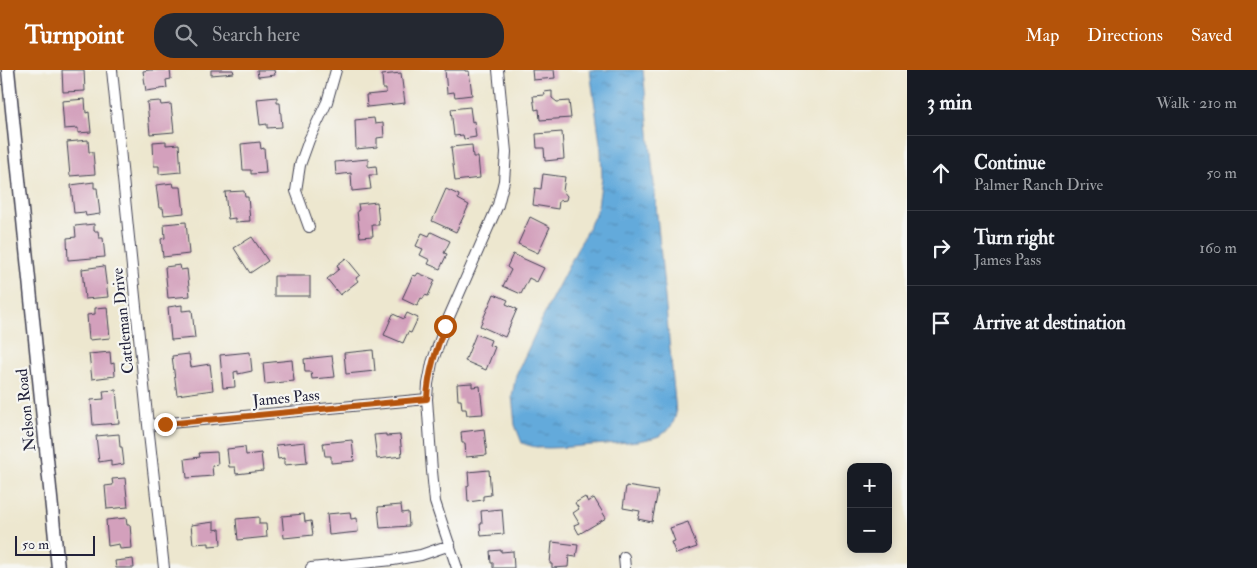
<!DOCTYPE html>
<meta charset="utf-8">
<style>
body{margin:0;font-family:"IM FELL Double Pica",serif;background:#242831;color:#f1f3f6}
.controls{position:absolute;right:15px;bottom:15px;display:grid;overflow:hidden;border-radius:10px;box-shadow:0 2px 12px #0003}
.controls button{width:45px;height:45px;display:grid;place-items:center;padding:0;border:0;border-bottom:1px solid #363941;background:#171b24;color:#f1f3f6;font:25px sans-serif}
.scale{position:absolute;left:15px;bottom:12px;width:80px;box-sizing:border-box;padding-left:5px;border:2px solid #22223b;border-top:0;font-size:14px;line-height:18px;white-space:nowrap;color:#22223b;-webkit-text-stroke:4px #f6f6f2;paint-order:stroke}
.stop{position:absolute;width:15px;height:15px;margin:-11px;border:4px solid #b45309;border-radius:50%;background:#fff}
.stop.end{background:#b45309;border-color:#fff;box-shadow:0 1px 5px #0008}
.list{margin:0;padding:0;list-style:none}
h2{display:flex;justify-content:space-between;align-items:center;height:65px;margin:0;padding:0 20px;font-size:21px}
h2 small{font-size:16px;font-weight:400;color:#9ea1a6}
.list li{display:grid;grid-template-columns:32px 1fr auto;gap:15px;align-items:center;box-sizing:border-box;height:75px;padding:0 20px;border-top:1px solid #363941}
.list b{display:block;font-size:19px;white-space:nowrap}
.list p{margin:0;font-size:16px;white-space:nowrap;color:#9ea1a6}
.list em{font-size:16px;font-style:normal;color:#9ea1a6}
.icon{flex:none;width:28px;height:28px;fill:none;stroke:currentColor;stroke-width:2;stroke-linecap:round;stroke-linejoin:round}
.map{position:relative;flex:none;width:907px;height:498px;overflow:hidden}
header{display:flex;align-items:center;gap:30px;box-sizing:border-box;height:70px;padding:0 25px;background:#b45309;color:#fff}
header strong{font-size:24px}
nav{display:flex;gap:28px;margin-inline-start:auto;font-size:18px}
.search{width:350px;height:45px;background:#242831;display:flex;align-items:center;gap:12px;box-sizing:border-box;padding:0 18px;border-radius:20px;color:#9ea1a6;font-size:19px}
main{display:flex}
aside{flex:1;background:#171b24}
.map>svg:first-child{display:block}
</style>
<header>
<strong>Turnpoint</strong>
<div class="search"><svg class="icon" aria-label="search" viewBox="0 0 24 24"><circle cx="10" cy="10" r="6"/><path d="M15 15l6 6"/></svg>Search here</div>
<nav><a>Map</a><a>Directions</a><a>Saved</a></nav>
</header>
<main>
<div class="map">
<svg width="907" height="498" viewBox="0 0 907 498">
<defs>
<pattern id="water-ripples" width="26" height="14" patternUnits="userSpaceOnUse" patternTransform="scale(1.25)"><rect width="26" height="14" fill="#64aadb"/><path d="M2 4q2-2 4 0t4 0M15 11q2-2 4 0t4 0" fill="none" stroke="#528ab3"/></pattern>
</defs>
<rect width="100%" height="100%" fill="#f6f6f2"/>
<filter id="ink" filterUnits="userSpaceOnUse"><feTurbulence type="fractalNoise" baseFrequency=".02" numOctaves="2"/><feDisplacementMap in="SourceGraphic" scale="10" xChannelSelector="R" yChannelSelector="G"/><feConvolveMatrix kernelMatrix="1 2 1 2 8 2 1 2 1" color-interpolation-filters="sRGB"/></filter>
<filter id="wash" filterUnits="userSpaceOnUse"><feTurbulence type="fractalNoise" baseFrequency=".0096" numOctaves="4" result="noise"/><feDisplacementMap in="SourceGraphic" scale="20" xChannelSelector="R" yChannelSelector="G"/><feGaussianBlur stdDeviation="1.12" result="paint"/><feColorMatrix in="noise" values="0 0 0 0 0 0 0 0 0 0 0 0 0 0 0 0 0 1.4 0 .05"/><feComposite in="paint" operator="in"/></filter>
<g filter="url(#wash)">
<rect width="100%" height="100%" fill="#ede7cf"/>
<path fill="url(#water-ripples)" stroke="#43668b" d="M 590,0 L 643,0 L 676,342 C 675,353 669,361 659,366 C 643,372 623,372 606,374 C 587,375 567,378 548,378 C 539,378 529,376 522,373 L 515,355 L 513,335 L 512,326 L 516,305 L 551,230 L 596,143 L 598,136 L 602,108 L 601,80 Z"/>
<g id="blocks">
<path fill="#d3a0bc" d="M 62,0 L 84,0 L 85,21 L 63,22 Z
M 150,0 L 170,0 L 171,9 L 166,10 L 167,18 L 146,21 L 143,1 Z
M 211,0 L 233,0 L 234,3 L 211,5 Z
M 257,0 L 274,0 L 275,5 L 258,7 Z
M 445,0 L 465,0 L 465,1 L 469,1 L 472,25 L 455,27 L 454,22 L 447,23 Z
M 532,0 L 554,0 L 555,8 L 533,10 Z
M 401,3 L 405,33 L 367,37 L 366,25 L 386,23 L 386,19 L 383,19 L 382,5 Z
M 552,21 L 552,28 L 557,32 L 569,31 L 571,48 L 540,50 L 539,39 L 535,40 L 533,26 L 545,25 L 544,22 Z
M 277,27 L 277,33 L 280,33 L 282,57 L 267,58 L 267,54 L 260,55 L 257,29 Z
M 85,29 L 86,43 L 89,42 L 91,62 L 78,63 L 78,58 L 64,59 L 62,31 Z
M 160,31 L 161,35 L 171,34 L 174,62 L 150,64 L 147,32 Z
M 470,37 L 472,52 L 474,51 L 476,67 L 464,69 L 463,65 L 454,66 L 451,39 Z
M 374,48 L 375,54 L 383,53 L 384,67 L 377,68 L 377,77 L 356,79 L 355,50 Z
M 562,62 L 564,89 L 545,91 L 544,78 L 537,78 L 536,64 Z
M 88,70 L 89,82 L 93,82 L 95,104 L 70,106 L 67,72 Z
M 166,71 L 166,75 L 179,74 L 181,102 L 159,104 L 159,96 L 154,96 L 153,72 Z
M 260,72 L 261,79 L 264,78 L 266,103 L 251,104 L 251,100 L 243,100 L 241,74 Z
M 472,75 L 473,87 L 478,87 L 480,108 L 455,111 L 451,77 Z
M 368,89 L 368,97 L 376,96 L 377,105 L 369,105 L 371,119 L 352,121 L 351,103 L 336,105 L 335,92 Z
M 543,104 L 565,107 L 563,121 L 567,126 L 566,130 L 559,131 L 558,139 L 533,135 L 535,118 L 541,119 Z
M 94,112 L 94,118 L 97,118 L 100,144 L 86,146 L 85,142 L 74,143 L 71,115 Z
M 173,113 L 174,117 L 181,117 L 184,143 L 164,145 L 163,138 L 159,138 L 156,115 Z
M 446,119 L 459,125 L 458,129 L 469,135 L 456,162 L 432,151 Z
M 244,121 L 245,127 L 248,127 L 250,151 L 235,152 L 235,148 L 228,149 L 225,122 Z
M 377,132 L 379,155 L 372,155 L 373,166 L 360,167 L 357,141 L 359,140 L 358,134 Z
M 530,147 L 550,157 L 538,183 L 518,174 Z
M 186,152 L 189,184 L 163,187 L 161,169 L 165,168 L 164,154 Z
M 94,154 L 94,161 L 98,161 L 99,168 L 103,168 L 105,187 L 68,190 L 67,168 L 76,167 L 75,156 Z
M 431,162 L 450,171 L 444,183 L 447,184 L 440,199 L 428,194 L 430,190 L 420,185 L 423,179 L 416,176 L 422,163 L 429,166 Z
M 252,167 L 268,191 L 250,203 L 234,178 Z
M 513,184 L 544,198 L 537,212 L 529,208 L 521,224 L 503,216 L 511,200 L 507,197 Z
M 346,188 L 360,205 L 356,208 L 358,211 L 340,225 L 327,209 L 339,199 L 337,195 Z
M 180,195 L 181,200 L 187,199 L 190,226 L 168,228 L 165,197 Z
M 104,196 L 108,227 L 85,229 L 82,199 Z
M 418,203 L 435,210 L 428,226 L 425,225 L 423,229 L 421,228 L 417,236 L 402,229 L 413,205 L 416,206 Z
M 274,206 L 310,206 L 310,226 L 274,226 Z
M 494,224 L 508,230 L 506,234 L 517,239 L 505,267 L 480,256 Z
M 182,235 L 182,241 L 192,240 L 195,268 L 171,270 L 168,237 Z
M 107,237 L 110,268 L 89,270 L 87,245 L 95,244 L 95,238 Z
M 407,243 L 418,248 L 411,263 L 408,262 L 403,273 L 384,265 L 393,244 L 404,249 Z
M 476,264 L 491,270 L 489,275 L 495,277 L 486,300 L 465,291 Z
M 373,280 L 375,301 L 346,304 L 344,283 Z
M 110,282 L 111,294 L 114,293 L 115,306 L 92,309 L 89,284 Z
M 250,282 L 252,301 L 238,304 L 238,301 L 234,302 L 235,317 L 223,318 L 220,285 Z
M 189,284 L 191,297 L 210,294 L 213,320 L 177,325 L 172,286 Z
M 332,286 L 335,307 L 312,309 L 311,302 L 305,302 L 304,289 Z
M 292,290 L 294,311 L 265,314 L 263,293 Z
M 472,313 L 472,317 L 480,316 L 483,344 L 467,345 L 466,339 L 462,339 L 461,330 L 458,330 L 457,314 Z
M 116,320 L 119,353 L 93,355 L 91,330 L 104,329 L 103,321 Z
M 484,359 L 487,385 L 466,387 L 465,373 L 462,373 L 461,362 Z
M 119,364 L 120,377 L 122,377 L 124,394 L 111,396 L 111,390 L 99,392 L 96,366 Z
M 386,364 L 386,366 L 400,365 L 402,386 L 377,389 L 374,365 Z
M 352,370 L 354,391 L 331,393 L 331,386 L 325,386 L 323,373 Z
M 305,372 L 307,393 L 284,395 L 284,388 L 278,389 L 276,375 Z
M 245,377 L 246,385 L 261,383 L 263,401 L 236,404 L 235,397 L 229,397 L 227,379 Z
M 217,382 L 218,395 L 212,396 L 213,406 L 187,408 L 185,389 L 200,387 L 199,383 Z
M 489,400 L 491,425 L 483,426 L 483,430 L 468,432 L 467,416 L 469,415 L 468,402 Z
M 125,408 L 128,437 L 107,439 L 105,416 L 113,415 L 112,409 Z
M 626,416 L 658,421 L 652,452 L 638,449 L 640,441 L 623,438 Z
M 585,427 L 588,432 L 594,428 L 606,448 L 579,464 L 574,455 L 579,453 L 573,443 L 579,439 L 575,433 Z
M 401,435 L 402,443 L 408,442 L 409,456 L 380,458 L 378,437 Z
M 502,439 L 504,464 L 481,466 L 480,454 L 482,454 L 481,441 Z
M 350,442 L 351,449 L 357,448 L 358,462 L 329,465 L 327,444 Z
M 304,444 L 305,452 L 311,451 L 313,465 L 284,468 L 282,446 Z
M 259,447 L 259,454 L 266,454 L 267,467 L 238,470 L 236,449 Z
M 126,448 L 127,455 L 130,455 L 132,478 L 120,479 L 119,474 L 108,476 L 106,450 Z
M 214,452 L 214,460 L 220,459 L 221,475 L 209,476 L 209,473 L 193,474 L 191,455 Z
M 688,452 L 697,477 L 676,484 L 671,472 L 675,471 L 670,458 Z
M 552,472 L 578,475 L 576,487 L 569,486 L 568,497 L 552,498 L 552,494 L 550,494 Z
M 501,480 L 501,482 L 513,481 L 514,498 L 493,498 L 493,493 L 491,493 L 490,481 Z
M 133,489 L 134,498 L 116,498 L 115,491 Z"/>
</g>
</g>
<g filter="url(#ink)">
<use href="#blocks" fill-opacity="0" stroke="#404051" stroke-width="1"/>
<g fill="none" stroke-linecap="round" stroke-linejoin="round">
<g stroke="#404051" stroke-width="12">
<path id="minor" d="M 112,0 L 148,355 L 164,498
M 309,157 L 296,121 L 300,95 L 309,70 L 327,32 L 336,0
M 148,355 L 427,329
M 624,487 L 625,498
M 311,498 L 393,490 L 421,485 L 450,475
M 457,498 L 435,432 L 432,401 L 427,329 L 428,314 L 432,293 L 445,256 L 498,135 L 504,111 L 506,82 L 498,0"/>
</g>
<g stroke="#404051" stroke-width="15">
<path id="tertiary" d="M 8,0 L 58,498"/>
</g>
<use href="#minor" stroke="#fff" stroke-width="10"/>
<use href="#tertiary" stroke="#fff" stroke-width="12"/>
</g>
</g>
<g fill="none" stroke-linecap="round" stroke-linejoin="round" filter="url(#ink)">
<path stroke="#b45309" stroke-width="6" d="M 165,354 L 427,329 C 428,303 436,280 445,256"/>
</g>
<g text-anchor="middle" stroke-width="4.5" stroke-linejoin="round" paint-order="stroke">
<g font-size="16" fill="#22223b" stroke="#f6f6f2">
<text transform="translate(122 251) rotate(-96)" y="6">Cattleman Drive</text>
<text transform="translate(286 327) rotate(-5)" y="6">James Pass</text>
<text transform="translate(25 340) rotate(-96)" y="6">Nelson Road</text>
</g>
</g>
</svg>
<div class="controls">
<button>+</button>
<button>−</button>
</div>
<div class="scale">50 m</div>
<div class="stop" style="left:445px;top:256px"></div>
<div class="stop end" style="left:165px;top:354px"></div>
</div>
<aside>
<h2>3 min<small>Walk · 210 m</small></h2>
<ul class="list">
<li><svg class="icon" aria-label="ahead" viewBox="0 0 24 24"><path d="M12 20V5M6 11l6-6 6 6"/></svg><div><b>Continue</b><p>Palmer Ranch Drive</p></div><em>50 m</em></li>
<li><svg class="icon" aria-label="right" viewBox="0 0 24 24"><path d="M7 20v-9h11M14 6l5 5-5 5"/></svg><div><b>Turn right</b><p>James Pass</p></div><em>160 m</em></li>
<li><svg class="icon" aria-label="arrive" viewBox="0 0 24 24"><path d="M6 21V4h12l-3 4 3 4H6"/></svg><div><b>Arrive at destination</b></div></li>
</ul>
</aside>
</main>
